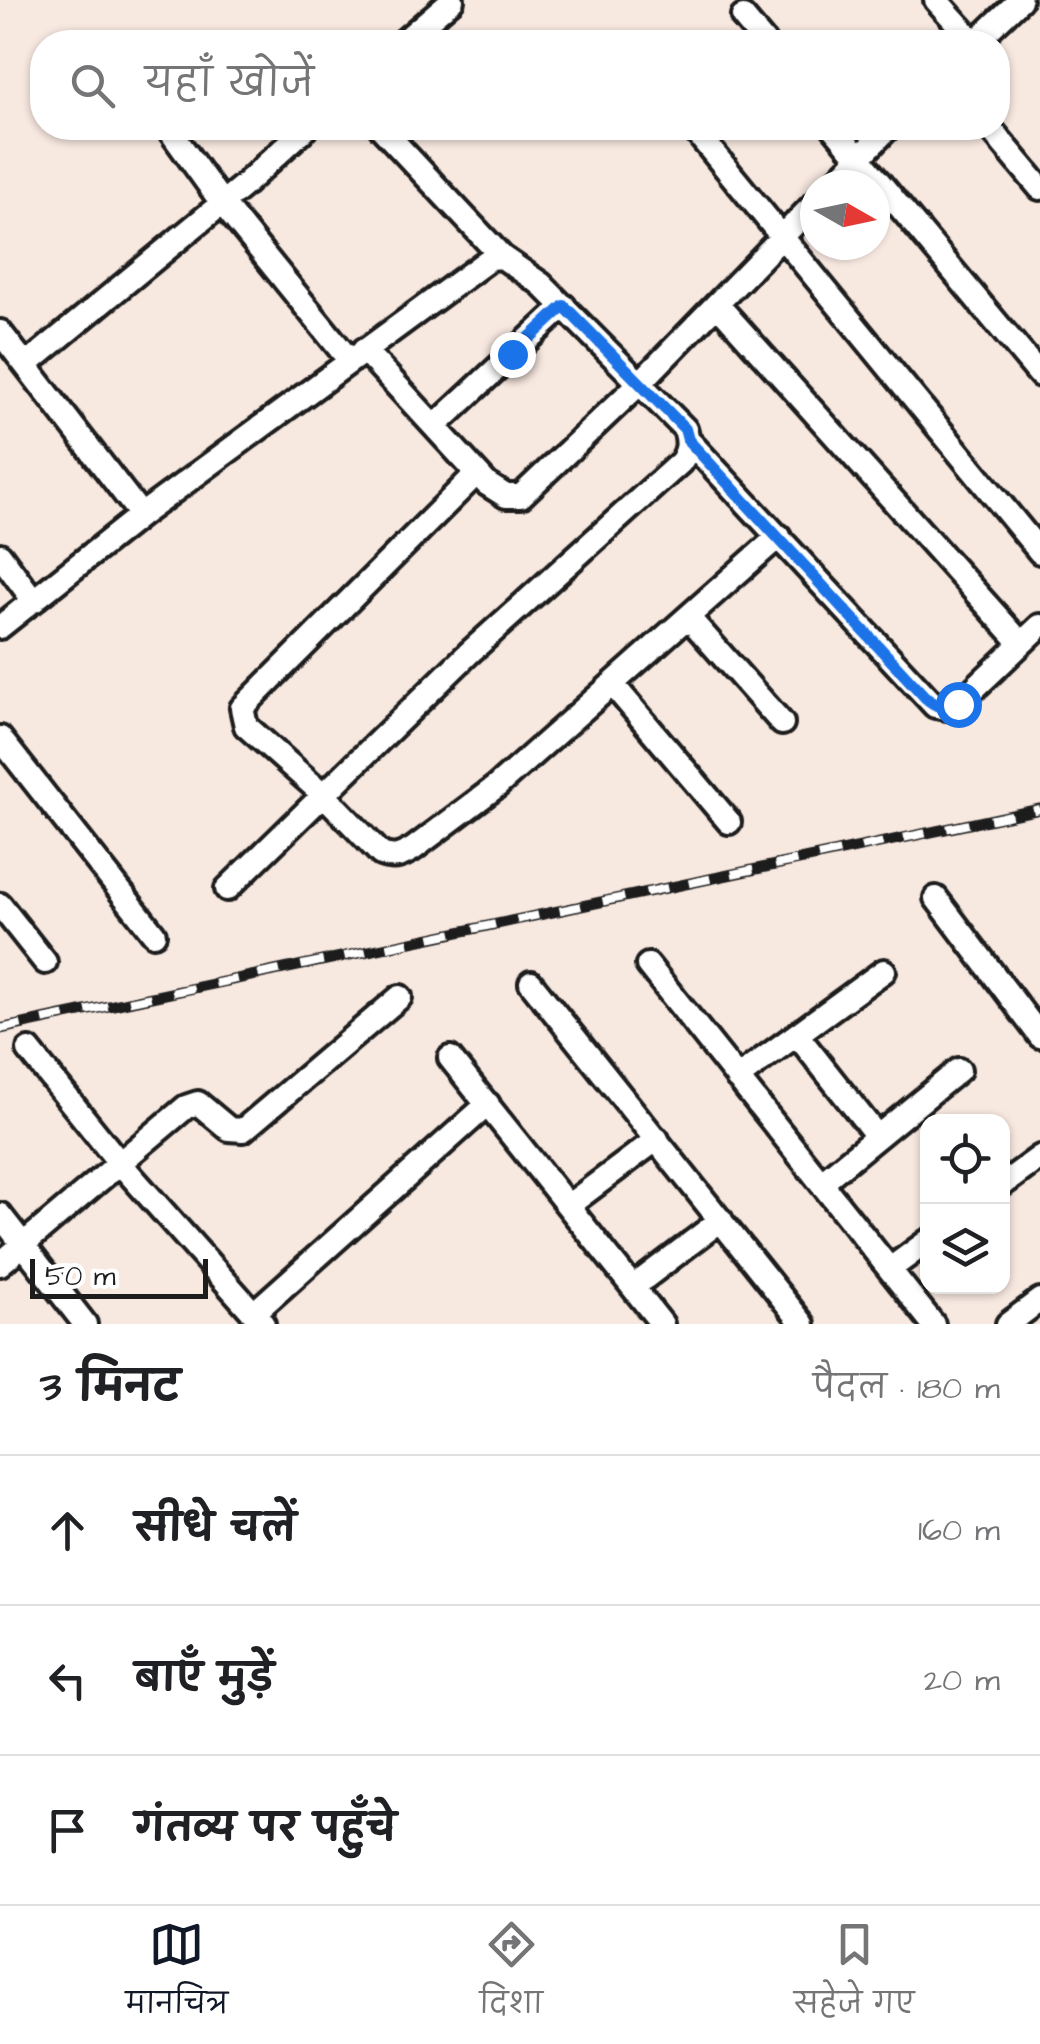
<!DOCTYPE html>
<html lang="hi">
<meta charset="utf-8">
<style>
body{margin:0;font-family:"Architects Daughter","Playpen Sans Deva",sans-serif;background:#f2f2f2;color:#202124}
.controls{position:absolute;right:30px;bottom:30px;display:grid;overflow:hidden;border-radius:20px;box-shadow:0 2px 8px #0004}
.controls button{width:90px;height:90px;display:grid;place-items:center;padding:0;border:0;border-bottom:2px solid #e0e0e0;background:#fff;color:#202124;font:50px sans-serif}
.compass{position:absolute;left:800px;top:170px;width:90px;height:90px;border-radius:50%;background:#fff;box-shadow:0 2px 8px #0004;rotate:99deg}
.scale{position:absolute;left:30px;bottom:25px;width:178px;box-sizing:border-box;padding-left:10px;border:5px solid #1c1c1c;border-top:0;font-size:28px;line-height:35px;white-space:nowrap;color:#1c1c1c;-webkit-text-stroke:8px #fff;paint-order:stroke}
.stop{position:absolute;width:30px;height:30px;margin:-22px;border:8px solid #1a73e8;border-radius:50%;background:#fff}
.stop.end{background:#1a73e8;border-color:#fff;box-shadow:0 2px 10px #0008}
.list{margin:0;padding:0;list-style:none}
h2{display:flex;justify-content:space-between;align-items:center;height:130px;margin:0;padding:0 40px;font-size:42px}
h2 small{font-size:32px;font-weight:400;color:#757577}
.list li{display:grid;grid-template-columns:65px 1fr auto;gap:30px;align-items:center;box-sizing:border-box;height:150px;padding:0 40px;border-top:2px solid #e0e0e0}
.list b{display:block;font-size:38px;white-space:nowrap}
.list em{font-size:32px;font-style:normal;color:#757577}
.icon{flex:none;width:55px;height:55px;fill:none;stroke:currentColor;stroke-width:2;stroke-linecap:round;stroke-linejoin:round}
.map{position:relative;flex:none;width:1040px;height:1324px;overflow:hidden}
.search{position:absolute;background:#fff;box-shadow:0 2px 8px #0004;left:30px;right:30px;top:30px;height:110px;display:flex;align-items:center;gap:25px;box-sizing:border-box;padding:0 35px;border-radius:40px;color:#757577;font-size:38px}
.sheet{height:580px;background:#fff}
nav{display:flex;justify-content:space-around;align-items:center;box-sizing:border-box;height:140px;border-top:2px solid #e0e0e0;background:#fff;font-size:28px;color:#757577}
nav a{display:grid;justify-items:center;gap:5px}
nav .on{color:#111827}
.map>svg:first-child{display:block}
</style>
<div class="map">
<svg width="1040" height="1324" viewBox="0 0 1040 1324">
<rect width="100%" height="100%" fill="#f7e8e0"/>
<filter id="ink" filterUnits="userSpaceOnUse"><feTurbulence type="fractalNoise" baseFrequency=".01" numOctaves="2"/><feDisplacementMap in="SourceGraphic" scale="20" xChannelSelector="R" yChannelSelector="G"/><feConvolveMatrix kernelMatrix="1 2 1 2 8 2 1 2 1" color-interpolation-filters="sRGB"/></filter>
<g filter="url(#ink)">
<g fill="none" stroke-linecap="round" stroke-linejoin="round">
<g stroke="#1c1c1c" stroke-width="30">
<path id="street" d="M 936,0 L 974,42
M 743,17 L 764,42
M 403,42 L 452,0
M 976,42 L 1020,0
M 168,128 L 222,203 L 350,361
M 381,128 L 502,257
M 693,128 L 1040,552
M 834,128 L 1040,375
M 990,128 L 1040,188
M 833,185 L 888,128
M 717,304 L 1021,643
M 0,332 L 141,515
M 364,350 L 487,484 L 506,496 L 521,496 L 640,383 L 815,203
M 26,365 L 243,186 L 306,128
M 435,426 L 564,306
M 688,440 L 935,706 L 947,708 L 958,704 L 1040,626
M 476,474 L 242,708 L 246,726 L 324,795 L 381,854 C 395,859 401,856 413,849 L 497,786 L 779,536
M 0,555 L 34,601
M 689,618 L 782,723
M 0,627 L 141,515 L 491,258 L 502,257 L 541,284 L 685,429 C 689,442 689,450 681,462 L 469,653 L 227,889
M 614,686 L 729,822
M 0,738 L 154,934
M 936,898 L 1040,1036
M 0,905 L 45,962
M 648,965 L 933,1324
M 531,983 L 803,1324
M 797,1035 L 877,1136
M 29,1050 L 118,1161 L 263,1324
M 450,1058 L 662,1324
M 737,1078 L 884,971
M 822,1182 L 959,1070
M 1002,1185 L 1040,1157
M 569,1205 L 657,1139
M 0,1215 L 85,1324
M 0,1264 L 186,1107 L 198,1103 L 229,1129 L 243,1130 L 400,997
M 890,1269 L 928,1241
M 633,1287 L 721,1220
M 254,1313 L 488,1104
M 1008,1324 L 1040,1300"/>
</g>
<use href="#street" stroke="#fff" stroke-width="22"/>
<g stroke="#1c1c1c" stroke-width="11">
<path id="rail" d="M 0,1029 L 1040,809"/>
</g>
<use href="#rail" stroke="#fff" stroke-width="8" stroke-dasharray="22" stroke-linecap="butt"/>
</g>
</g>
<g fill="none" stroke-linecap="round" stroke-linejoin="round" filter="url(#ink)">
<path stroke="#1a73e8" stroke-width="12" d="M 512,354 L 564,306 L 685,429 L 688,440 L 925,697 C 936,707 943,709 958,704"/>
</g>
</svg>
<div class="controls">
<button><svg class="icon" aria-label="locate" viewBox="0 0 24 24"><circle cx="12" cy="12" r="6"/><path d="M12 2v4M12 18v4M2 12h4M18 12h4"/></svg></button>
<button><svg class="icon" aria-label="layers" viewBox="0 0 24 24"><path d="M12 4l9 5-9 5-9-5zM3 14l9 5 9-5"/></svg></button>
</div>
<svg class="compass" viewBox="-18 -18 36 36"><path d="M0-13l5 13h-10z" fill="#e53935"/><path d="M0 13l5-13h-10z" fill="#757577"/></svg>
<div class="scale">50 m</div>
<div class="stop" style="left:958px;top:704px"></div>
<div class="stop end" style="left:512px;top:354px"></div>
<div class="search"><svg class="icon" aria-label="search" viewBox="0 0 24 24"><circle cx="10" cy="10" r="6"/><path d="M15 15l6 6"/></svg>यहाँ खोजें</div>
</div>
<section class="sheet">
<h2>3 मिनट<small>पैदल · 180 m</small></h2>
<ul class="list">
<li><svg class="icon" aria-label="ahead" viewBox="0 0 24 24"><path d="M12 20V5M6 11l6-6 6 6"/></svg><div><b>सीधे चलें</b></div><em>160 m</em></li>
<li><svg class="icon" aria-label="left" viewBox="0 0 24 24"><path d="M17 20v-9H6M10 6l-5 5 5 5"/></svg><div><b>बाएँ मुड़ें</b></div><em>20 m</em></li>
<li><svg class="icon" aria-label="arrive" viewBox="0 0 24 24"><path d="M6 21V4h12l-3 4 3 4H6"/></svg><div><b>गंतव्य पर पहुँचे</b></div></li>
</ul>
</section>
<nav>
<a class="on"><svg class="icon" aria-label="map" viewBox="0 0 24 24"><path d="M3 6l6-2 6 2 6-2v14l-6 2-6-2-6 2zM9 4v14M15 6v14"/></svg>मानचित्र</a>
<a><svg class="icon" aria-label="directions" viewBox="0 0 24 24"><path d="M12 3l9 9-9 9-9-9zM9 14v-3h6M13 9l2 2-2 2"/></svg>दिशा</a>
<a><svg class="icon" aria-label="saved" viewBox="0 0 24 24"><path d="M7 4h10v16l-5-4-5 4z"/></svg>सहेजे गए</a>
</nav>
